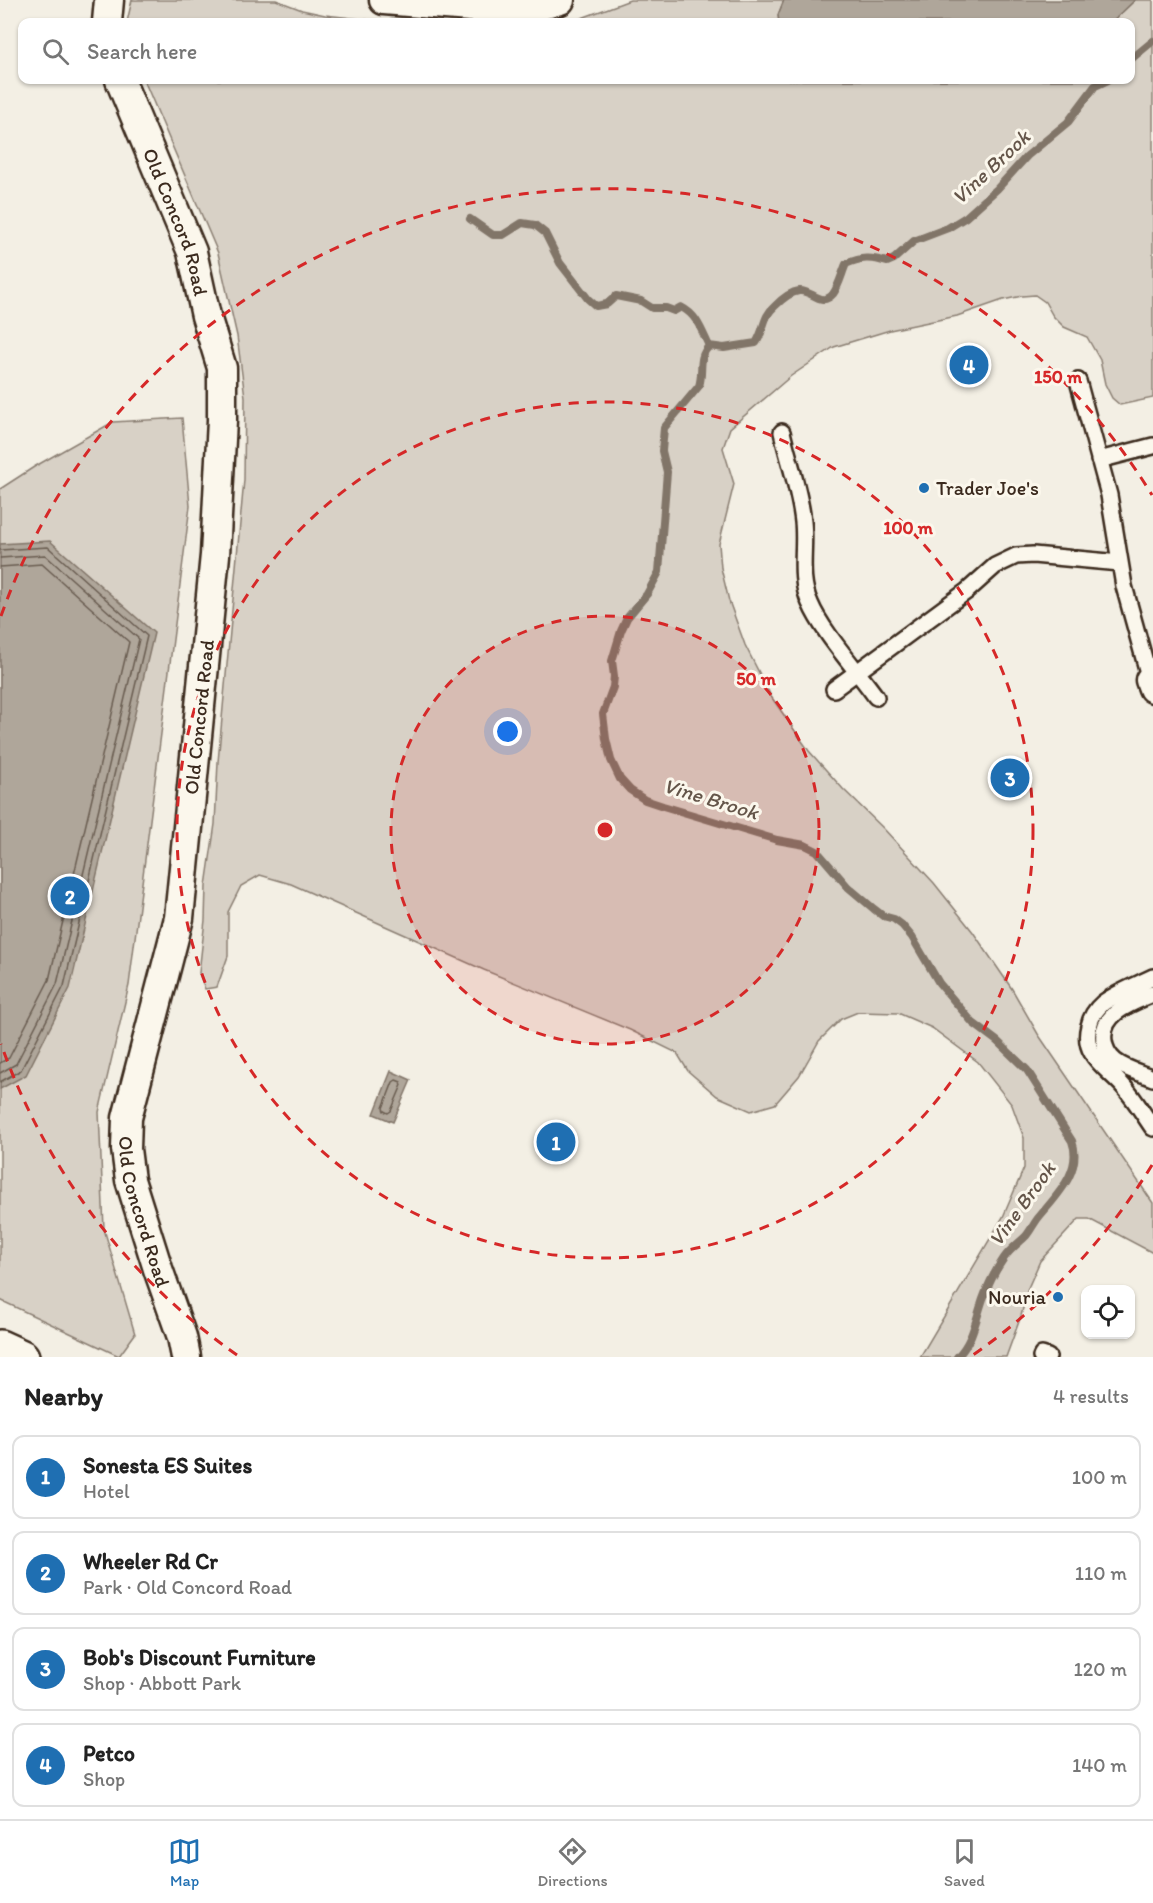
<!DOCTYPE html>
<meta charset="utf-8">
<style>
body{margin:0;font-family:Itim,sans-serif;background:#f2f2f2;color:#222}
.controls{position:absolute;right:18px;bottom:18px;display:grid;overflow:hidden;border-radius:12px;box-shadow:0 2px 4px #0004}
.controls button{width:54px;height:54px;display:grid;place-items:center;padding:0;border:0;border-bottom:2px solid #e0e0e0;background:#fff;color:#222;font:30px sans-serif}
.you{position:absolute;left:508px;top:732px;width:21px;height:21px;margin:-15px;border:4px solid #fff;border-radius:50%;background:#1a73e8;box-shadow:0 0 0 9px #1a73e833}
.badge{display:grid;place-items:center;width:39px;height:39px;border-radius:50%;background:#1f6fb2;color:#fff;font-size:20px;font-weight:700}
.pin{position:absolute;translate:-50% -50%;border:3px solid #fff;box-shadow:0 2px 6px #0006}
.list{margin:0;padding:0;list-style:none}
h2{display:flex;justify-content:space-between;align-items:center;height:78px;margin:0;padding:0 24px;font-size:26px}
h2 small{font-size:20px;font-weight:400;color:#767676}
.list li{display:grid;grid-template-columns:39px 1fr auto;gap:18px;align-items:center;box-sizing:border-box;height:84px;margin:0 12px 12px;padding:0 12px;border:2px solid #e0e0e0;border-radius:12px}
.list b{display:block;font-size:22px;white-space:nowrap}
.list p{margin:0;font-size:20px;white-space:nowrap;color:#767676}
.list em{font-size:20px;font-style:normal;color:#767676}
.icon{flex:none;width:33px;height:33px;fill:none;stroke:currentColor;stroke-width:2;stroke-linecap:round;stroke-linejoin:round}
.map{position:relative;flex:none;width:1153px;height:1357px;overflow:hidden}
.search{position:absolute;background:#fff;box-shadow:0 2px 4px #0004;left:18px;right:18px;top:18px;height:66px;display:flex;align-items:center;gap:15px;box-sizing:border-box;padding:0 21px;border-radius:12px;color:#767676;font-size:22px}
.sheet{height:462px;background:#fff}
nav{display:flex;justify-content:space-around;align-items:center;box-sizing:border-box;height:84px;border-top:2px solid #e0e0e0;background:#fff;font-size:16px;color:#767676}
nav a{display:grid;justify-items:center;gap:3px}
nav .on{color:#1f6fb2}
.map>svg:first-child{display:block}
</style>
<div class="map">
<svg width="1153" height="1357" viewBox="0 0 1153 1357">
<rect width="100%" height="100%" fill="#f3efe4"/>
<filter id="ink" filterUnits="userSpaceOnUse"><feTurbulence type="fractalNoise" baseFrequency=".0167" numOctaves="2"/><feDisplacementMap in="SourceGraphic" scale="12" xChannelSelector="R" yChannelSelector="G"/><feConvolveMatrix kernelMatrix="1 2 1 2 8 2 1 2 1" color-interpolation-filters="sRGB"/></filter>
<g filter="url(#ink)">
<path fill="#d8d1c6" stroke="#8a7e72" stroke-width="1.5" d="M 132,0 L 276,0 L 302,10 L 325,15 L 388,22 L 127,22 Z
M 630,0 L 784,0 L 778,15 L 779,22 L 571,22 Z
M 1135,0 L 1153,0 L 1153,398 L 1120,405 L 1112,398 L 1105,384 L 1100,360 L 1087,337 L 1064,327 L 1053,316 L 1045,302 L 1035,295 L 1022,296 L 1003,300 L 957,316 L 890,330 L 834,347 L 791,376 L 730,428 L 723,448 L 734,484 L 719,544 L 721,568 L 729,601 L 745,645 L 772,698 L 809,751 L 843,789 L 883,828 L 934,883 L 973,932 L 1012,989 L 1038,1034 L 1153,1203 L 1153,1253 L 1089,1219 L 1079,1219 L 1040,1261 L 1028,1288 L 1021,1316 L 1006,1357 L 920,1357 L 1003,1217 L 1024,1168 L 1024,1138 L 1012,1105 L 978,1062 L 932,1028 L 898,1013 L 858,1012 L 841,1019 L 819,1041 L 799,1076 L 775,1104 L 751,1111 L 717,1096 L 688,1071 L 677,1053 L 630,1030 L 484,970 L 291,884 L 260,875 L 241,886 L 228,912 L 228,956 L 217,987 L 205,989 L 199,973 L 205,920 L 206,886 L 215,824 L 218,762 L 244,480 L 245,397 L 237,336 L 218,253 L 144,80 L 1130,80 L 1130,22 L 1112,22 Z
M 182,418 L 190,506 L 129,985 L 99,1112 L 104,1229 L 135,1334 L 119,1356 L 0,1300 L 0,489 L 34,467 L 113,422 Z"/>
<path fill="#afa69a" stroke="#817468" stroke-width="1.5" d="M 784,0 L 1135,0 L 1112,22 L 779,22 L 778,15 Z
M 50,541 L 154,633 L 70,988 L 26,1075 L 0,1089 L 0,544 Z
M 391,1071 L 411,1080 L 393,1122 L 374,1114 Z"/>
<g fill="none" stroke-linecap="round" stroke-linejoin="round">
<path stroke="#695c50" stroke-width="1.5" d="M 0,550 L 48,547 L 147,636 L 64,986 L 21,1070 L 0,1082
M 0,558 L 45,555 L 139,639 L 57,984 L 16,1064 L 0,1073
M 0,567 L 42,564 L 129,642 L 49,980 L 9,1058 L 0,1063
M 396,1080 L 401,1082 L 402,1085 L 391,1111 L 388,1113 L 384,1111 L 383,1108 L 393,1082 Z"/>
<path stroke="#817468" stroke-width="8" d="M 1130,60 L 1153,41
M 470,219 L 493,235 L 503,235 L 522,223 L 535,225 L 545,233 L 560,263 L 588,299 L 596,306 L 607,304 L 616,296 L 641,301 L 652,308 L 666,308 L 674,311 L 681,307 C 697,315 701,329 709,346
M 957,1357 C 973,1341 976,1319 983,1299 C 988,1285 995,1271 1004,1258 C 1010,1249 1019,1243 1026,1236 C 1031,1230 1034,1223 1039,1217 C 1056,1196 1083,1171 1072,1141 L 1027,1070 L 997,1041 L 973,1023 L 939,983 L 912,937 L 902,925 L 894,919 L 883,916 L 874,909 L 848,887 L 817,851 L 805,845 L 777,840 L 663,806 L 645,800 L 630,790 L 620,779 L 611,760 L 606,739 L 603,714 L 613,687 L 614,676 L 612,661 L 621,631 L 627,618 L 647,594 L 659,572 L 667,472 L 662,451 L 664,428 L 699,386 C 704,371 697,358 709,346 L 724,348 L 756,343 C 765,330 762,317 775,306 C 781,300 790,292 799,291 C 811,289 821,308 833,294 C 839,286 842,273 846,264 C 861,257 871,257 887,262 L 894,259 L 914,241 L 948,228 L 966,217 L 997,189 L 1027,156 L 1068,122 L 1095,86 L 1108,80"/>
<g stroke="#3b2a1e" stroke-width="20">
<path id="lane" d="M 1078,381 L 1109,495 L 1124,586 L 1150,680
M 782,432 C 789,462 800,492 803,522 C 806,549 798,577 810,603 C 822,632 857,670 876,697
M 1099,460 L 1153,446
M 834,689 L 967,591 L 995,566 L 1016,556 L 1033,555 L 1120,563
M 1153,977 C 1137,985 1118,992 1103,1003 C 1096,1009 1091,1016 1089,1026 C 1081,1055 1107,1068 1123,1086 C 1135,1099 1143,1114 1153,1128
M 1153,994 C 1132,1003 1100,1013 1104,1041 C 1105,1049 1109,1056 1115,1061 C 1125,1069 1141,1073 1153,1078
M 1041,1357 L 1042,1355 L 1048,1357"/>
</g>
<g stroke="#3b2a1e" stroke-width="33">
<g id="street">
<path d="M 384,0 L 519,11 L 560,0"/>
<path d="M 107,22 L 109,0"/>
<path id="s1" d="M 120,80 L 192,252 L 206,316 L 222,368 L 222,420 L 215,555 L 179,918 L 127,1118 L 126,1149 L 130,1180 L 158,1269 L 182,1337 L 186,1357"/>
<path d="M 1150,680 L 1153,688"/>
</g>
</g>
<g stroke="#3b2a1e" stroke-width="38">
<path id="secondary" d="M 0,1347 L 22,1357"/>
</g>
<use href="#lane" stroke="#fbf7ec" stroke-width="15"/>
<use href="#street" stroke="#fbf7ec" stroke-width="28"/>
<use href="#secondary" stroke="#fbf7ec" stroke-width="33"/>
</g>
</g>
<circle cx="605" cy="830" r="214" fill="#d62828" fill-opacity=".12"/>
<g fill="none" stroke="#d62828" stroke-width="3" stroke-dasharray="10 8">
<circle cx="605" cy="830" r="214"/>
<circle cx="605" cy="830" r="428"/>
<path d="M1152 1165A641 641 0 0 1 973 1355M237 1355A641 641 0 0 1 1 1044M1 616A641 641 0 0 1 1152 495"/>
</g>
<g fill="#1f6fb2" stroke="#fbf7ec" stroke-width="2">
<circle cx="924" cy="488" r="6"/>
<circle cx="1058" cy="1297" r="6"/>
</g>
<g text-anchor="middle" stroke-width="6" stroke-linejoin="round" paint-order="stroke">
<g font-size="20" fill="#3b2a1e" stroke="#fbf7ec">
<text dy="7" stroke="none"><textPath href="#s1" startOffset="153">Old Concord Road</textPath></text>
<text transform="translate(199 717) rotate(-84)" y="7">Old Concord Road</text>
<text dy="7" stroke="none"><textPath href="#s1" startOffset="1161">Old Concord Road</textPath></text>
</g>
<g font-size="20" fill="#3b2a1e" stroke="#fbf7ec" text-anchor="start">
<text x="936" y="495">Trader Joe's</text>
<text x="1046" y="1304" text-anchor="end">Nouria</text>
</g>
<g font-size="21" font-style="italic" fill="#645549" stroke="#fbf7ec">
<text transform="translate(991 167) rotate(-43)" y="7">Vine Brook</text>
<text transform="translate(711 799) rotate(17)" y="7">Vine Brook</text>
<text transform="translate(1022 1204) rotate(-54)" y="7">Vine Brook</text>
</g>
</g>
<circle cx="605" cy="830" r="9" fill="#d62828" stroke="#fbf7ec" stroke-width="3"/>
<g font-size="18" text-anchor="middle" font-weight="bold" fill="#d62828" stroke="#fbf7ec" stroke-width="6" stroke-linejoin="round" paint-order="stroke">
<text x="1058" y="383">150 m</text>
<text x="908" y="534">100 m</text>
<text x="756" y="685">50 m</text>
</g>
</svg>
<div class="controls">
<button><svg class="icon" aria-label="locate" viewBox="0 0 24 24"><circle cx="12" cy="12" r="6"/><path d="M12 2v4M12 18v4M2 12h4M18 12h4"/></svg></button>
</div>
<div class="you"></div>
<div class="pin badge" style="left:556px;top:1142px">1</div>
<div class="pin badge" style="left:70px;top:896px">2</div>
<div class="pin badge" style="left:1010px;top:778px">3</div>
<div class="pin badge" style="left:969px;top:365px">4</div>
<div class="search"><svg class="icon" aria-label="search" viewBox="0 0 24 24"><circle cx="10" cy="10" r="6"/><path d="M15 15l6 6"/></svg>Search here</div>
</div>
<section class="sheet">
<h2>Nearby<small>4 results</small></h2>
<ul class="list">
<li><span class="badge">1</span><div><b>Sonesta ES Suites</b><p>Hotel</p></div><em>100 m</em></li>
<li><span class="badge">2</span><div><b>Wheeler Rd Cr</b><p>Park · Old Concord Road</p></div><em>110 m</em></li>
<li><span class="badge">3</span><div><b>Bob's Discount Furniture</b><p>Shop · Abbott Park</p></div><em>120 m</em></li>
<li><span class="badge">4</span><div><b>Petco</b><p>Shop</p></div><em>140 m</em></li>
</ul>
</section>
<nav>
<a class="on"><svg class="icon" aria-label="map" viewBox="0 0 24 24"><path d="M3 6l6-2 6 2 6-2v14l-6 2-6-2-6 2zM9 4v14M15 6v14"/></svg>Map</a>
<a><svg class="icon" aria-label="directions" viewBox="0 0 24 24"><path d="M12 3l9 9-9 9-9-9zM9 14v-3h6M13 9l2 2-2 2"/></svg>Directions</a>
<a><svg class="icon" aria-label="saved" viewBox="0 0 24 24"><path d="M7 4h10v16l-5-4-5 4z"/></svg>Saved</a>
</nav>
